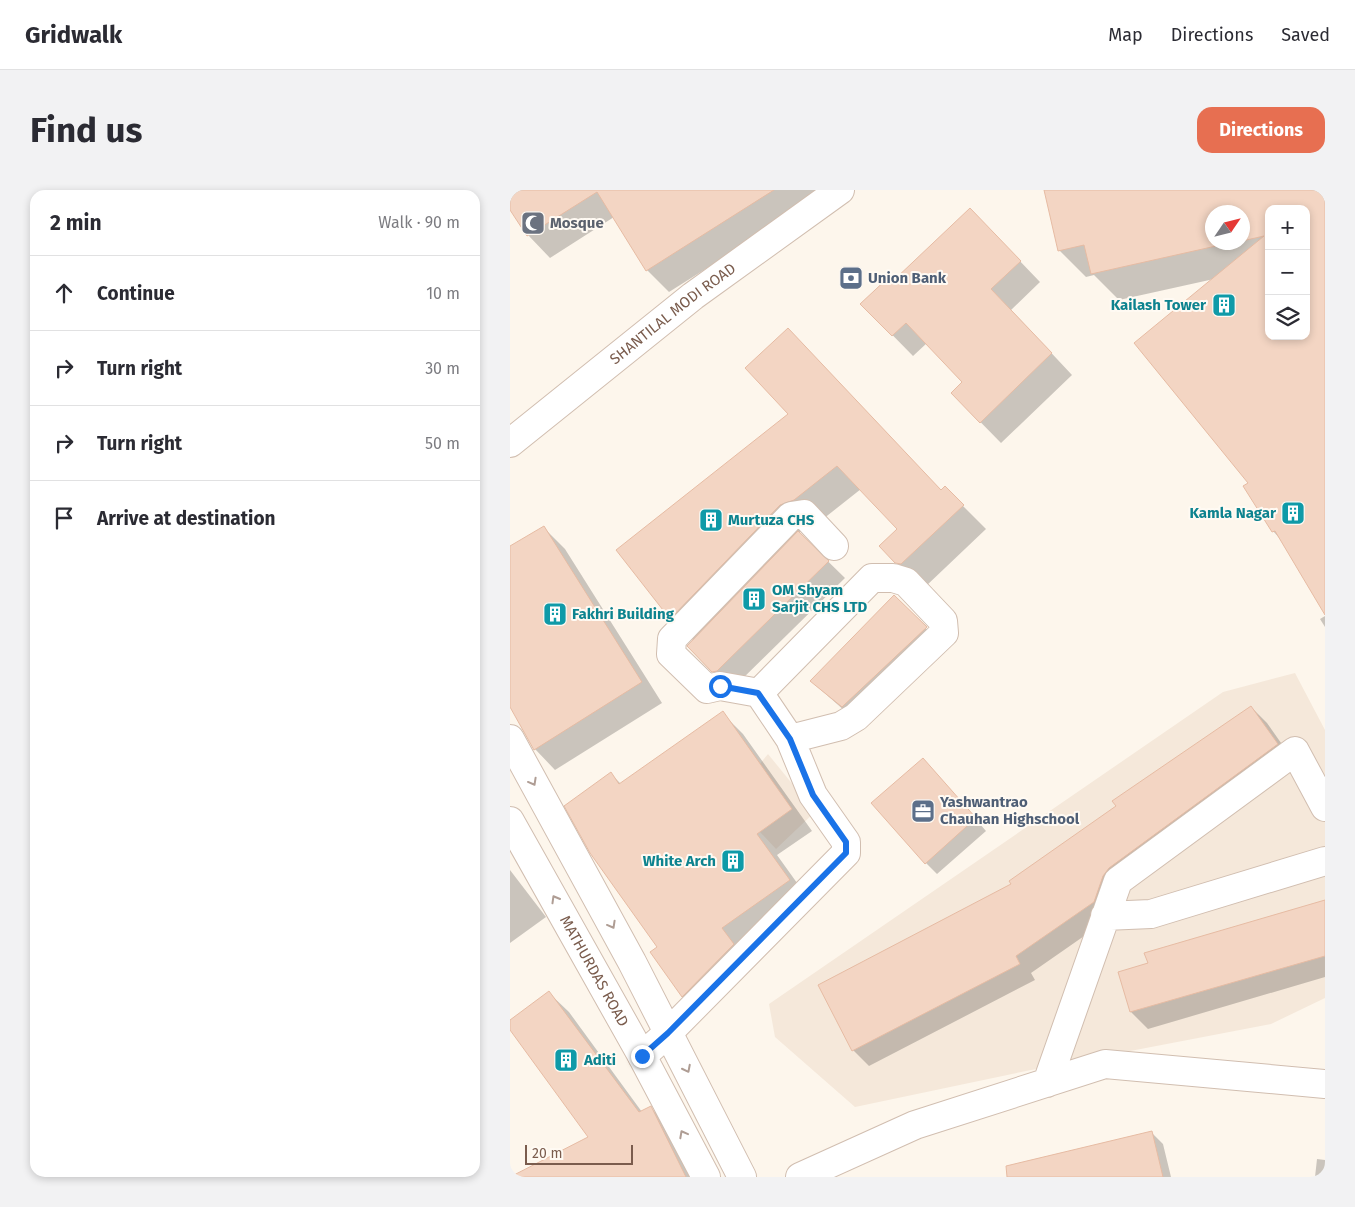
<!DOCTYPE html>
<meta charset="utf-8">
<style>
body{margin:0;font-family:"Fira Sans",sans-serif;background:#f2f2f3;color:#2b2b33}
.controls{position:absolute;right:15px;top:15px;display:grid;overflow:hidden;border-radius:10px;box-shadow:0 2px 8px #0003}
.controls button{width:45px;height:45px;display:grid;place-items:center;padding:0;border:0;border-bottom:1px solid #e1e1e2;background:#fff;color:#2b2b33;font:25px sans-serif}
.compass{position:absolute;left:695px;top:15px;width:45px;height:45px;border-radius:50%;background:#fff;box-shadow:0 2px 8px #0003;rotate:55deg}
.scale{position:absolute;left:15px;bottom:12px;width:108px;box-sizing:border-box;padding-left:5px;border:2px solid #7a5c4d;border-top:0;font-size:14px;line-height:18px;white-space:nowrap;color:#7a5c4d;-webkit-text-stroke:4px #fffaf3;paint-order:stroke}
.stop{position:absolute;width:15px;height:15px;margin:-11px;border:4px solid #1a73e8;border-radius:50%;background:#fff}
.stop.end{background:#1a73e8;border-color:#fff;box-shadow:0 1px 5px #0008}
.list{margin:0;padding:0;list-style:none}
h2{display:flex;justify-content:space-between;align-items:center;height:65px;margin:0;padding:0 20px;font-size:21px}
h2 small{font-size:16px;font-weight:400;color:#7c7c81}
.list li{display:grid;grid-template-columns:32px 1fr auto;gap:15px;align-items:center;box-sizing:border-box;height:75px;padding:0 20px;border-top:1px solid #e1e1e2}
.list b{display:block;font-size:19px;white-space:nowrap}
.list em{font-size:16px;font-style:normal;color:#7c7c81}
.icon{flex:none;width:28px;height:28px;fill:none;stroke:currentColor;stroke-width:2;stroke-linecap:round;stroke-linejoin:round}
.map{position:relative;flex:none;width:815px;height:987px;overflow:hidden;border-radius:15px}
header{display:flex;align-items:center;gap:30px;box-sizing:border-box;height:70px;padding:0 25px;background:#fff;border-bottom:1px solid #e1e1e2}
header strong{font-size:24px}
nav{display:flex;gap:28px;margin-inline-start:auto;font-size:18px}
.intro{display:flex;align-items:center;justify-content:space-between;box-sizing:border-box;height:120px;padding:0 30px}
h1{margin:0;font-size:35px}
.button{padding:12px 22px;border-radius:15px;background:#e76f51;color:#fff;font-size:18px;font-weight:700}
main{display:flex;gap:30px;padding:0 30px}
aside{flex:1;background:#fff;border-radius:15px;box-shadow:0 2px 8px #0003}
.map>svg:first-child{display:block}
</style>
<header>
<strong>Gridwalk</strong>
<nav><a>Map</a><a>Directions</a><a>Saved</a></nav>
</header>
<div class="intro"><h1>Find us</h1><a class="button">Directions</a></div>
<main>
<aside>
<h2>2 min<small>Walk · 90 m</small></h2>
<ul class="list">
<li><svg class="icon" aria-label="ahead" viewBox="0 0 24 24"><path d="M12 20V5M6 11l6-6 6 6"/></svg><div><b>Continue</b></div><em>10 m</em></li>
<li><svg class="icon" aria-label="right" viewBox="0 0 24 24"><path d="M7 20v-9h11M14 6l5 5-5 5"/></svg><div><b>Turn right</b></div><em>30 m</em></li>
<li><svg class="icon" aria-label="right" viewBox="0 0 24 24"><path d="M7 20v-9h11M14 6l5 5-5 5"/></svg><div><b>Turn right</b></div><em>50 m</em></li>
<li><svg class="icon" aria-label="arrive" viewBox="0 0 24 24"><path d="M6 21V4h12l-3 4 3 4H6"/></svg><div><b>Arrive at destination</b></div></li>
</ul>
</aside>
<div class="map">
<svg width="815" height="987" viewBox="0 0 815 987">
<rect width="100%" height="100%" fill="#fdf6ec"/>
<path fill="#f5e8da" d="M 785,483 L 815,540 L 815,808 L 761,834 L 516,881 L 345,917 L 265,847 L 259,814 L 713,502 Z
M 258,564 L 284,596 L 308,619 L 266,659 L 220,610 Z"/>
<path fill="#0003" fill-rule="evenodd" d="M 0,0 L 321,0 L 159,102 L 137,80 L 104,27 L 40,68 L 18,45 L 0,17 Z
M 535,0 L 815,0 L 815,423 L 772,351 L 763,341 L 740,293 L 704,89 L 609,110 L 584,85 L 576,87 L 549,60 ZM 759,19 L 796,19 L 796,146 L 759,146 ZM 702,22 L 732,22 L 732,52 L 702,52 Z
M 480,40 L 530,92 L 501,120 L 562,185 L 491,253 L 442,203 L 454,192 L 417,153 L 403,166 L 352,114 L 384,92 Z
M 280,224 L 432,301 L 435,298 L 476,339 L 415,397 L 410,396 L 371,356 L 389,339 L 351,299 L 308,333 L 293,338 L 289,343 L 335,388 L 224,497 L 220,498 L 179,458 L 185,452 L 161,428 Z
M 34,338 L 55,359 L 152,513 L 45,580 L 25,559 L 0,514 L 0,357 Z
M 384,407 L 437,459 L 353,537 L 301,491 Z
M 815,426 L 815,437 L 810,429 Z
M 741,517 L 757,533 L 783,570 L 614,694 L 600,728 L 521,783 L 525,790 L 359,876 L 343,860 L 503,695 Z
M 212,523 L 233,544 L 302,641 L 267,665 L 300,711 L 194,826 L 173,806 L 149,757 L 101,584 L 111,594 Z
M 424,581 L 476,641 L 427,684 L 416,673 Z
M 0,680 L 36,727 L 0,753 Z
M 815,712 L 815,787 L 638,839 L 621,822 L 610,783 Z
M 39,803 L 59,822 L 132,922 L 140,917 L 160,937 L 184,987 L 23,987 L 80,948 L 0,838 L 0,831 Z
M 641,942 L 653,954 L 661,987 L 521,987 Z
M 807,969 L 815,970 L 815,987 L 805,987 Z"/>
<path fill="#f3d5c3" stroke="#e6bba3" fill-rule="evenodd" d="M 0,0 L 264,0 L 136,81 L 87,2 L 17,46 L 0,20 Z
M 534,0 L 815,0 L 815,425 L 765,341 L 762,342 L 733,296 L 738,293 L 624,153 L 754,46 L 732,51 L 732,22 L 702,22 L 702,52 L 724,52 L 581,84 L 574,55 L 548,61 ZM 759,19 L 796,19 L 796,146 L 759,146 Z
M 460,18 L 511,71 L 481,99 L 542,163 L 470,233 L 441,203 L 452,192 L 396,133 L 382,146 L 350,114 L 380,86 L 384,90 Z
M 278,138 L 431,300 L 435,296 L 454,315 L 391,374 L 385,373 L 369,356 L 387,339 L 327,276 L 284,310 L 270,315 L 160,429 L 106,360 L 278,224 L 235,178 Z
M 34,336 L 132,492 L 24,560 L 0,517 L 0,356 Z
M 288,341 L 319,371 L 207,481 L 202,482 L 177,456 Z
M 384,405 L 417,437 L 332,517 L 300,491 Z
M 741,516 L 768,554 L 599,678 L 593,686 L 584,712 L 506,766 L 510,774 L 342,861 L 308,795 L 501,694 L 499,691 L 606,616 L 602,611 Z
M 213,521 L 282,619 L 247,644 L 280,690 L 212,738 L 224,754 L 172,807 L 140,762 L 147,757 L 80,663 L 54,616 L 101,582 L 109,594 Z
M 413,568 L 466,628 L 415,674 L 361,613 Z
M 815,710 L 815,766 L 620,822 L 608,782 L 638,773 L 634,763 Z
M 39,801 L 129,922 L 141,916 L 176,987 L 0,987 L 78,947 L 0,840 L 0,830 Z
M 642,941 L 653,987 L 497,987 L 496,976 Z"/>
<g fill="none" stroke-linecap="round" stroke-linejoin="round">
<g stroke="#d1beb0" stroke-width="30">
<path id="minor" d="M 249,503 L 210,496 L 197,499 L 161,464 L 162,449 L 281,326 L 294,324 L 324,356
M 595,726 L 641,724 L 815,671
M 132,866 L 158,843 L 336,663 L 336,652 L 303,605 L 280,549 L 249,503 L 362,388 L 383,388 L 396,392 L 433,431 L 434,443 L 346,527 L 331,536 L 280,549
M 537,893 L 608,691 L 785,561 L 815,617
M 290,987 L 405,935 L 595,874 L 815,894"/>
</g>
<g stroke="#d1beb0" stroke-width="30">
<g id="tertiary">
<path id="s1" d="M 0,253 L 183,106 L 330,0"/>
<path d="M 0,549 L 122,772 L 232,987"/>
<path id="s2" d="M 0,631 L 132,866 L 196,987"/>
</g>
</g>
<use href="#minor" stroke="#fff" stroke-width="28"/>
<use href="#tertiary" stroke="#fff" stroke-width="28"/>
</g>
<defs><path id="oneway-chevron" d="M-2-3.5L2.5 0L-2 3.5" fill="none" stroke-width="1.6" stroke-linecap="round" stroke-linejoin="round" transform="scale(1.25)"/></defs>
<g stroke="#af9d94">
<use href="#oneway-chevron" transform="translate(23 592) rotate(61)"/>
<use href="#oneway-chevron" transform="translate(45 709) rotate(-120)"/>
<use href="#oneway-chevron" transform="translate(102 735) rotate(61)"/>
<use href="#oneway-chevron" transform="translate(177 879) rotate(63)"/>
<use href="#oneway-chevron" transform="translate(173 944) rotate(-118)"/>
</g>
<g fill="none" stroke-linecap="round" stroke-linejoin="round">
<path stroke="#1a73e8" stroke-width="6" d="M 132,866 L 158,843 L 336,663 L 336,652 L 303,605 L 280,549 L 248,503 L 210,496"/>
</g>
<defs>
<g id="mosque-square" transform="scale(1.25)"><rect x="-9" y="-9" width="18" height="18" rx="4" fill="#6b7280" stroke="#fffaf3"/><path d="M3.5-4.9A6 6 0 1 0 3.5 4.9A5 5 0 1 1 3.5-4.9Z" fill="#fff"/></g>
<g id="bank-square" transform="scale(1.25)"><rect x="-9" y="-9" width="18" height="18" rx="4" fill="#5c6f8a" stroke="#fffaf3"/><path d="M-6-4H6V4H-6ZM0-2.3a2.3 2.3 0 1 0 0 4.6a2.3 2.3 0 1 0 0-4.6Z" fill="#fff"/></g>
<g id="building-square" transform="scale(1.25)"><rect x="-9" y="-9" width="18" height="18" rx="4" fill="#0f9aa8" stroke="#fffaf3"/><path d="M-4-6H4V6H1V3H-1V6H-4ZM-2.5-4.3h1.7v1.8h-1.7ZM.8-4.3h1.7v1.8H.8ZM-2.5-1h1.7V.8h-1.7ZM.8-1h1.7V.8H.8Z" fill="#fff"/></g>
<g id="office-square" transform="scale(1.25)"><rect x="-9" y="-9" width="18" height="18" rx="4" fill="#5c6f8a" stroke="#fffaf3"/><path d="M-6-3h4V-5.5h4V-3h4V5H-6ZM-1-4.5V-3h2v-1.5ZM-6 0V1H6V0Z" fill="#fff"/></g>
</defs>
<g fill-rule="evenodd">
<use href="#mosque-square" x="23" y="33"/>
<use href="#bank-square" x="341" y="88"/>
<use href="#building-square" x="714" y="115"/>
<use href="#building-square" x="783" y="323"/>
<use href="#building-square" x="201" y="330"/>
<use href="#building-square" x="244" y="409"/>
<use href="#building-square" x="45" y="424"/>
<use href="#office-square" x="413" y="621"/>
<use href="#building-square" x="223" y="671"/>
<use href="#building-square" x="56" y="870"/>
</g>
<g text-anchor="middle" stroke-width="4" stroke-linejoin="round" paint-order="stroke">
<g font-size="15" font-weight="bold" fill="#5b616d" stroke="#fffaf3" text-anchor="start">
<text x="40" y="38">Mosque</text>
</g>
<g font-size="15" font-weight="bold" fill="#4e5e75" stroke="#fffaf3" text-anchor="start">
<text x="358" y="93">Union Bank</text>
<text x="430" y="617">Yashwantrao<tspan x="430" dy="17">Chauhan Highschool</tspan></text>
</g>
<g font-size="15" font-weight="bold" fill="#0d838f" stroke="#fffaf3" text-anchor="start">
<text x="696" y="120" text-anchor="end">Kailash Tower</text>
<text x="766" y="328" text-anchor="end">Kamla Nagar</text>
<text x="218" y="335">Murtuza CHS</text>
<text x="262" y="405">OM Shyam<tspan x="262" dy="17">Sarjit CHS LTD</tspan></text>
<text x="62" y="429">Fakhri Building</text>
<text x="206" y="676" text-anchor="end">White Arch</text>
<text x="74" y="875">Aditi</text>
</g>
<g font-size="15" fill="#7a5c4d" stroke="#fffaf3">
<text dy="5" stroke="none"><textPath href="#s1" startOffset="208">SHANTILAL MODI ROAD</textPath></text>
<text dy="5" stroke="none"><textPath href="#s2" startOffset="172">MATHURDAS ROAD</textPath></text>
</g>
</g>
</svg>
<div class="controls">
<button>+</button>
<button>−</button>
<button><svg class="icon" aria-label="layers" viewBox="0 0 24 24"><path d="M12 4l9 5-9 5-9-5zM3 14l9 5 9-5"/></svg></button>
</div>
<svg class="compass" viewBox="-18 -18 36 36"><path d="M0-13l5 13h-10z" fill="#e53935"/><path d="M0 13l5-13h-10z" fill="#7c7c81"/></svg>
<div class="scale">20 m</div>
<div class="stop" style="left:210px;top:496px"></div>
<div class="stop end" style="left:132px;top:866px"></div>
</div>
</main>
